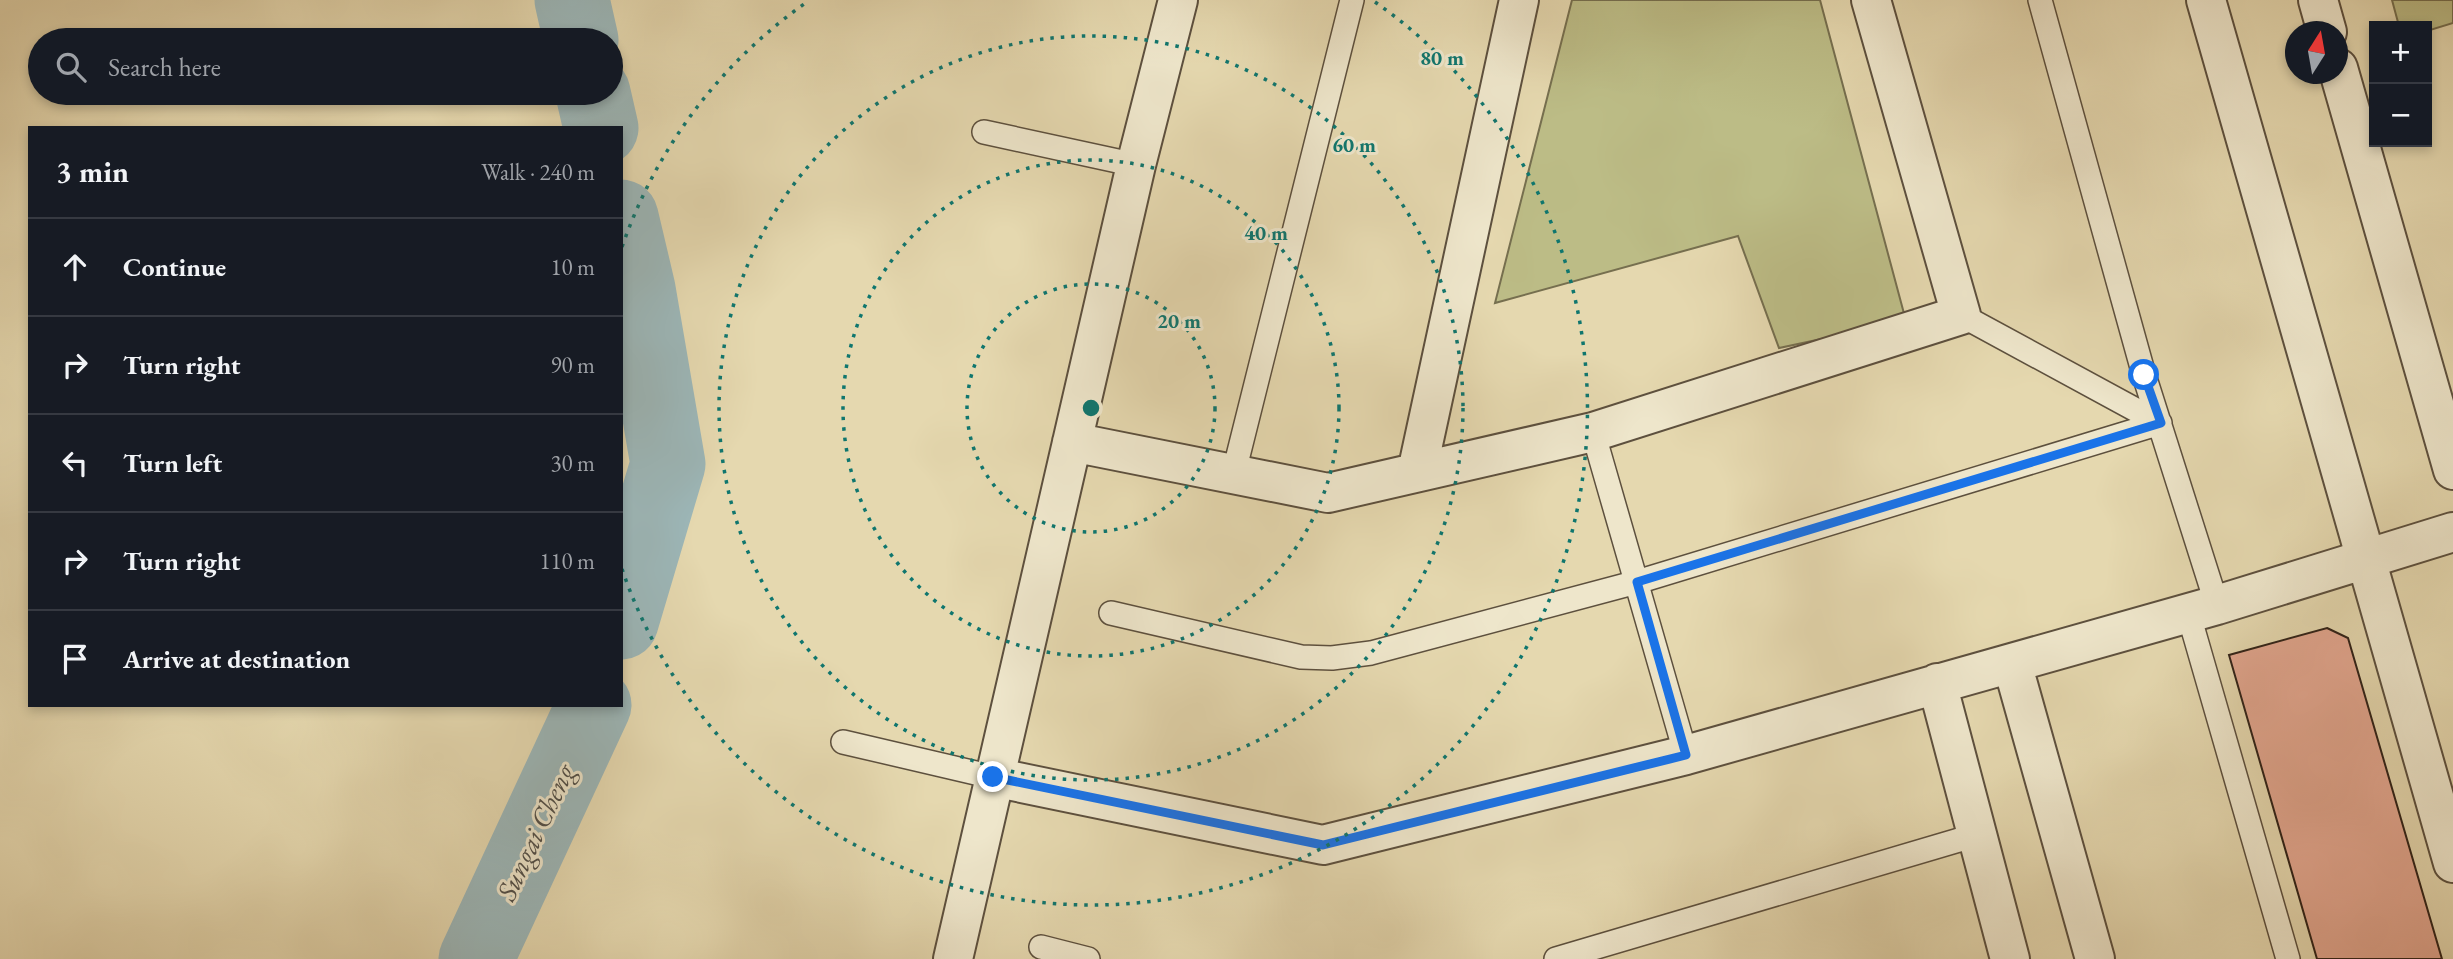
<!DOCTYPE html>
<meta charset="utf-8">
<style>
body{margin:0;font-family:"EB Garamond",serif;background:#20242c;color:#f1f3f6}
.controls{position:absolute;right:21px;top:21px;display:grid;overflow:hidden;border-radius:0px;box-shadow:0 4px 10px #0003}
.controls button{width:63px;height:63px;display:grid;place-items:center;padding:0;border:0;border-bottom:2px solid #363941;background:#171b24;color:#f1f3f6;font:35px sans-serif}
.compass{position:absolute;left:2285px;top:21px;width:63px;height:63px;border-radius:50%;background:#171b24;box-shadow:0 4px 10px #0003;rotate:11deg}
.stop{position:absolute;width:21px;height:21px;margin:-16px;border:5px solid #1a73e8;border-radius:50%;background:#fff}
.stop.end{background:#1a73e8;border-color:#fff;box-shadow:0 2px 7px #0008}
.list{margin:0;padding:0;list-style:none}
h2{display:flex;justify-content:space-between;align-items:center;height:91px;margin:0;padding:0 28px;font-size:30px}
h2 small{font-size:23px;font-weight:400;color:#9ea1a6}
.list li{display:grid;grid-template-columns:46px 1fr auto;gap:21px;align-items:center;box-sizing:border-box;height:98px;padding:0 28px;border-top:2px solid #363941}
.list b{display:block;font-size:26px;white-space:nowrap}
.list em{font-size:23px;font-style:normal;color:#9ea1a6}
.icon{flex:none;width:38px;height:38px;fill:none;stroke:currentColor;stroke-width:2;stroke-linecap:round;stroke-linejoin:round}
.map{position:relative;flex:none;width:2453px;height:959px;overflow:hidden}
.search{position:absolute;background:#171b24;box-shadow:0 4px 10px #0003;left:28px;top:28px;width:595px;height:77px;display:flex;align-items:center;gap:18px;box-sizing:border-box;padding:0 24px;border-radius:38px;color:#9ea1a6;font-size:26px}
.panel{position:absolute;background:#171b24;box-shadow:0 4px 10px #0003;left:28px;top:126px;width:595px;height:581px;border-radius:0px}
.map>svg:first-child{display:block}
</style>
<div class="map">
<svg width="2453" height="959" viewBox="0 0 2453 959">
<rect width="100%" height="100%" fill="#e5d8af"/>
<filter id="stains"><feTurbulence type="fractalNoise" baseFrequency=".00286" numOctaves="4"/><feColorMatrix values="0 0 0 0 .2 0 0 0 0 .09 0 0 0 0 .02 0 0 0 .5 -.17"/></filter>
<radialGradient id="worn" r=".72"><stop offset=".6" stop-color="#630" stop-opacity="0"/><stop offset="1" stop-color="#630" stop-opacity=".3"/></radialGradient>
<path fill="#bcbc86" stroke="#766f4f" stroke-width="2" d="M 1572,0 L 1820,0 L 1906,321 L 1779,348 L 1738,236 L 1495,303 Z
M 2392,0 L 2453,0 L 2453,23 L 2427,31 L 2427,26 L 2399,26 Z"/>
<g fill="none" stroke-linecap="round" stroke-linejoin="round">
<path stroke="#9cb6b7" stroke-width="75" d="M 572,0 L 581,40
M 593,93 L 601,128
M 621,217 L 638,289 L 668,464 L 621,622
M 476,959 L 594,705"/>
</g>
<path fill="#e2a68f" stroke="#302218" stroke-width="2" d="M 2327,628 L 2348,638 L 2442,959 L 2317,959 L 2229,655 Z"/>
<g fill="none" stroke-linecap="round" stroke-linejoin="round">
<g stroke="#5d503e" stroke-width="26">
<path id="service" d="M 2040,0 L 2144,375 L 2217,605
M 984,132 L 1136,165
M 1961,315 L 2160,423
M 1593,432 L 1686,755
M 1233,476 L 1352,0
M 2188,612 L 2288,959
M 1111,613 L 1301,657 L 1332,658 L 1371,653 L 1637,582 L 2160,423
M 843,742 L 993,777
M 1041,947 L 1088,959
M 1556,959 L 1976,835"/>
</g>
<g stroke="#5d503e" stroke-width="42">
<path id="minor" d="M 2206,0 L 2453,863
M 1072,442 L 1328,493 L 1593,432 L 1961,315 L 1871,0
M 1417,472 L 1519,0
M 2012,663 L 2095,959
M 1937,683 L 2010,959
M 993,777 L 1323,845 L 1686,755 L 2217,605 L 2453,532
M 953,959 L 1136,165 L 1178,0"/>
</g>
<g stroke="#5d503e" stroke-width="42">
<path id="tertiary" d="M 2318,0 L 2327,32
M 2338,68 L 2453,470"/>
</g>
<use href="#service" stroke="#eee6cb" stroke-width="23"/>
<use href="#minor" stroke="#eee6cb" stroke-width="38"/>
<use href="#tertiary" stroke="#eee6cb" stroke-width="38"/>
</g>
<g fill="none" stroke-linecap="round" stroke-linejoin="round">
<path stroke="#1a73e8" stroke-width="9" d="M 993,777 L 1323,845 L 1686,755 L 1637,582 L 2161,423 L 2144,375"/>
</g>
<g fill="none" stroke="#0f766e" stroke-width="3.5" stroke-dasharray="3.5 7">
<circle cx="1091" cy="408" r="124"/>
<circle cx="1091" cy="408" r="248"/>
<circle cx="1091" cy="408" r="372"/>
<path d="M622 247A496 496 0 0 1 807 2M1375 2A496 496 0 1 1 622 569"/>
</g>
<g text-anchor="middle" stroke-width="6" stroke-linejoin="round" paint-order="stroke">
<g font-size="28" font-style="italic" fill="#504e48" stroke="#eee6cb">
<text transform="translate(535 832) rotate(-65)" y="10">Sungai Cheng</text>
</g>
</g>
<circle cx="1091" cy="408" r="10" fill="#0f766e" stroke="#eee6cb" stroke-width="3.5"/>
<g font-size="21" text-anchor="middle" font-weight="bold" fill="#0f766e" stroke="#eee6cb" stroke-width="6" stroke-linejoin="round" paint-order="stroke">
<text x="1442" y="65">80 m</text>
<text x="1354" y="152">60 m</text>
<text x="1266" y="240">40 m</text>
<text x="1179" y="328">20 m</text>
</g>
<rect width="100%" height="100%" filter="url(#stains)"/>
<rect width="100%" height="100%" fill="url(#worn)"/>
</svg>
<div class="controls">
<button>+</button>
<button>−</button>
</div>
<svg class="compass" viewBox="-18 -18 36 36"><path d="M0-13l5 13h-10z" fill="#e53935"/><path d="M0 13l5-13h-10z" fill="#9ea1a6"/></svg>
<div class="stop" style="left:2144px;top:375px"></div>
<div class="stop end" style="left:993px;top:777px"></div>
<div class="search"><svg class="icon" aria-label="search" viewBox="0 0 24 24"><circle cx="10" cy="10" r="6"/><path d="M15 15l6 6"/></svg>Search here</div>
<section class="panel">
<h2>3 min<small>Walk · 240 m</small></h2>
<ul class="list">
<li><svg class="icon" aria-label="ahead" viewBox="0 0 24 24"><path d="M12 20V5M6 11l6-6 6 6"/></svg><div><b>Continue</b></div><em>10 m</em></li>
<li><svg class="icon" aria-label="right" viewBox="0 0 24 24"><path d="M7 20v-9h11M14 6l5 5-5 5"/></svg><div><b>Turn right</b></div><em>90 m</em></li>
<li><svg class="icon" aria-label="left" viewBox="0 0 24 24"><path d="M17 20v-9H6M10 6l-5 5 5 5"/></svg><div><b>Turn left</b></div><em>30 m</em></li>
<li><svg class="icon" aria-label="right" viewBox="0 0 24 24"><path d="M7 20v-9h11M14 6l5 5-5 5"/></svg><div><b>Turn right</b></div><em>110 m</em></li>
<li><svg class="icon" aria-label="arrive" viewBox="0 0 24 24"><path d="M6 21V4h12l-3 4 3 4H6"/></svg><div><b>Arrive at destination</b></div></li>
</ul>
</section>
</div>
